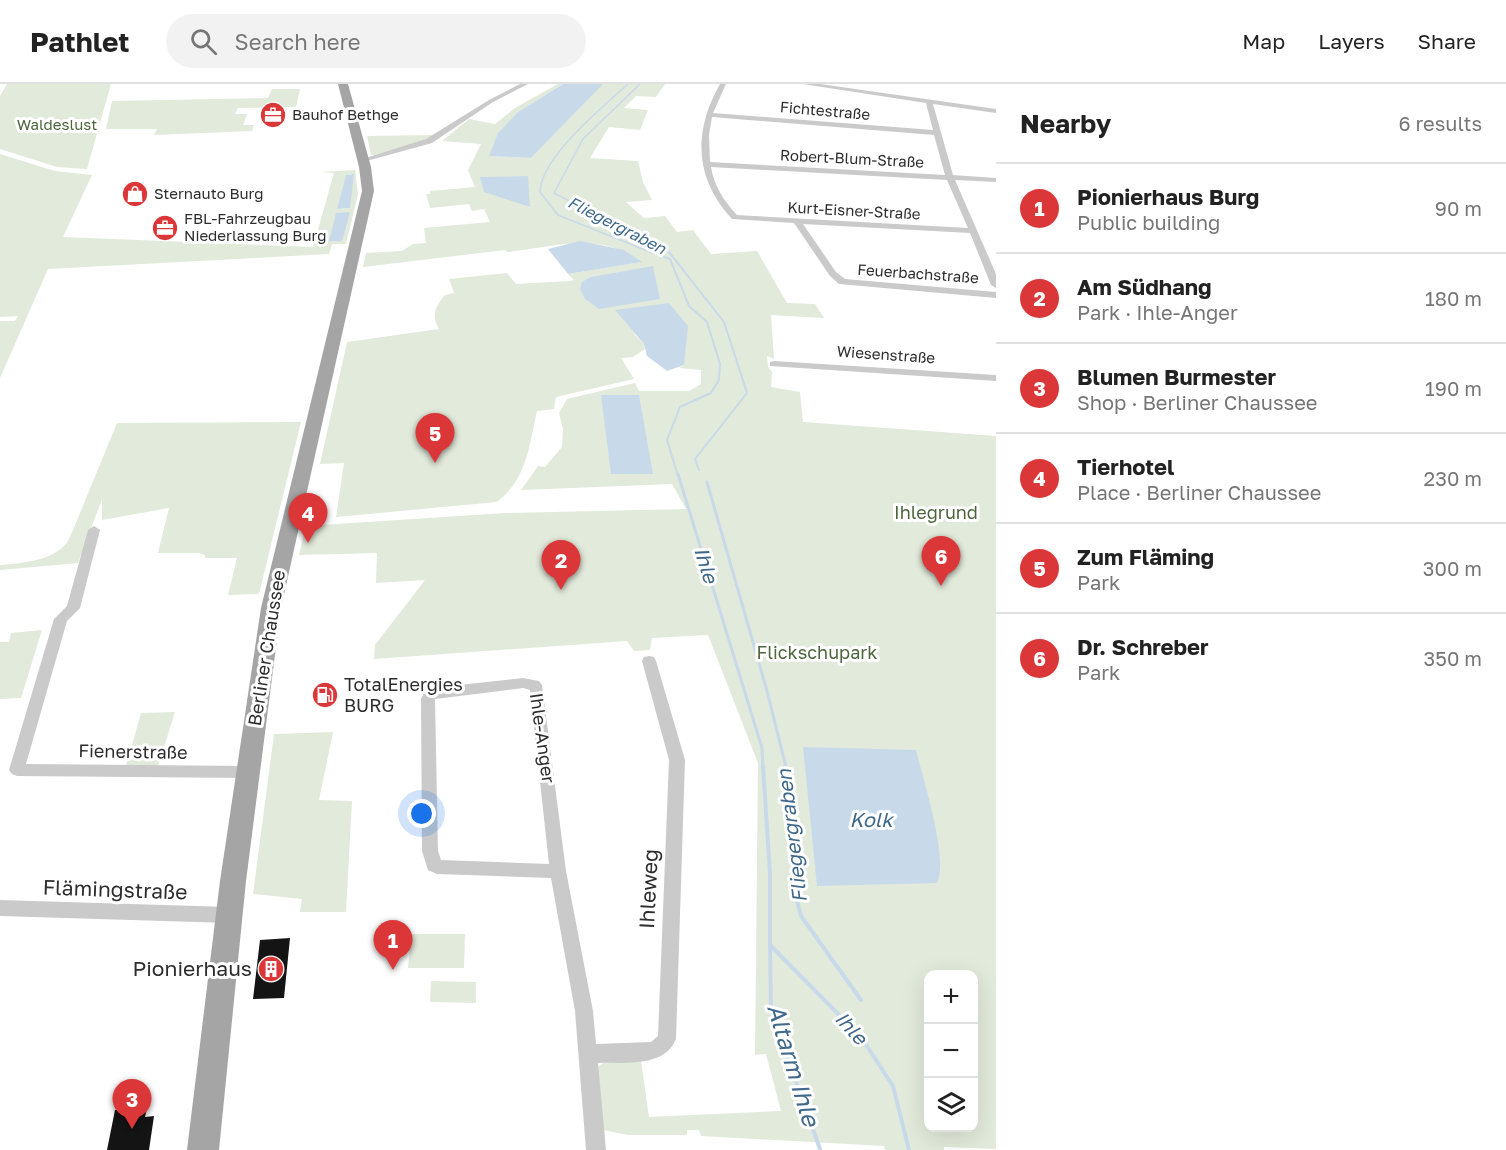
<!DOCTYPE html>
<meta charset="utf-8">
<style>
body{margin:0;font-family:"Golos Text",sans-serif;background:#f2f2f2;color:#222}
.controls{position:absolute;right:18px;bottom:18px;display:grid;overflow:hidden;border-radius:12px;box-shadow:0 6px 24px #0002}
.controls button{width:54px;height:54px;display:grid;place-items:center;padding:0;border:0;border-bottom:2px solid #e0e0e0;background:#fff;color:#222;font:30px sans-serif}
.you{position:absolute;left:422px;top:730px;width:21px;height:21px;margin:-15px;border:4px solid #fff;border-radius:50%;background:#1a73e8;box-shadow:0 0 0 9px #1a73e833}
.badge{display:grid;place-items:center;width:39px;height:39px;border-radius:50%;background:#dc3738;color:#fff;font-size:20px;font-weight:700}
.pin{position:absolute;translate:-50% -50px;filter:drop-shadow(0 2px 3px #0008)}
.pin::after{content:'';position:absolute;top:32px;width:21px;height:18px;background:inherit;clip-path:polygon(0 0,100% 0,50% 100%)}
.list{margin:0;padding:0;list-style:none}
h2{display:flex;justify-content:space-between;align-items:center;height:78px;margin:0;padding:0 24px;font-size:26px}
h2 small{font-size:20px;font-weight:400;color:#767676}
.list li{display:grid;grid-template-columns:39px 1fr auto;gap:18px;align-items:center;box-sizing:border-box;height:90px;padding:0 24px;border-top:2px solid #e0e0e0}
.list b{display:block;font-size:22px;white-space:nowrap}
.list p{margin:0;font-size:20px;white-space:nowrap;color:#767676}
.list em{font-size:20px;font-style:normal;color:#767676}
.icon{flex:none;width:33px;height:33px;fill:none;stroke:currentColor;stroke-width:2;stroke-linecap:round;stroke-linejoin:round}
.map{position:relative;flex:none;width:996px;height:1066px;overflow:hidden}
header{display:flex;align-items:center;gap:36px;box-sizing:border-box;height:84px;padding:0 30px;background:#fff;border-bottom:2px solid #e0e0e0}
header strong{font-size:28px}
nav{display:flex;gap:33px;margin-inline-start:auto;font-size:21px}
.search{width:420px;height:54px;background:#f2f2f2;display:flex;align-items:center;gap:15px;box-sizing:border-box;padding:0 21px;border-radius:33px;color:#767676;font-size:22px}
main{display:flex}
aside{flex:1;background:#fff}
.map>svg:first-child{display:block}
</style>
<header>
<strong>Pathlet</strong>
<div class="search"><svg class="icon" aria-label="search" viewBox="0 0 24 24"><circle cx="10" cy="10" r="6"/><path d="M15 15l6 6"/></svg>Search here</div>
<nav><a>Map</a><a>Layers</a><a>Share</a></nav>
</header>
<main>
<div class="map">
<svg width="996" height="1066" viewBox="0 0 996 1066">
<rect width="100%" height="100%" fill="#fff"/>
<path fill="#e2eadb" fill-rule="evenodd" d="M 7,0 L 111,0 L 87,85 L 57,83 L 0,65 L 0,12 Z
M 558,0 L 563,0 L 518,28 L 489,72 L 531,74 L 602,0 L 665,0 L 656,13 L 636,12 L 624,24 L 648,26 L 640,46 L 609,43 L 590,74 L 638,77 L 643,98 L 652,116 L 626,118 L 644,134 L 665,132 L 677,148 L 693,146 L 711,170 L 757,167 L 787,219 L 815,220 L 824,234 L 771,231 L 774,275 L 767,272 L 768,283 L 772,288 L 771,303 L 800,308 L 803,338 L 996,352 L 996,1065 L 944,1063 L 944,1066 L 885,1066 L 884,1062 L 701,1052 L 699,1046 L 687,1046 L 687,1051 L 628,1051 L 603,1046 L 597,983 L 605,978 L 641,977 L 649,1033 L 781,1027 L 766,970 L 755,971 L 758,679 L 708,551 L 652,554 L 650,566 L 634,567 L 627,557 L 374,575 L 375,561 L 425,496 L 376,499 L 377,469 L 299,471 L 306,442 L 505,429 L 686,425 L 672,400 L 521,406 L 538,382 L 545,383 L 562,363 L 563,345 L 559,329 L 567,315 L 635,299 L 639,307 L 689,307 L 701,300 L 701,286 L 679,284 L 684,281 L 633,249 L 644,260 L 645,265 L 633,273 L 621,274 L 634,295 L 556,313 L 554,325 L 537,327 C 529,362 527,395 497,418 L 336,433 L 344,379 L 320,380 L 347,258 L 439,245 C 431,232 435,223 445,211 L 454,209 L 449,195 L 507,189 L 516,200 L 569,197 L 574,196 L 568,190 L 641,178 C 599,146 552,164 507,168 L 505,166 L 363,183 L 366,169 L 402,167 L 413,160 L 426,159 L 424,144 L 490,138 L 484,125 L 472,127 L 469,120 L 430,124 L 426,110 L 430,110 L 430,107 L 475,103 L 468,86 L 481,60 L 442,57 L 469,35 L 495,40 L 515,24 ZM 928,890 L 974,890 L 974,1044 L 928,1044 Z
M 272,5 L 300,5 L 296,23 L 238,24 L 235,30 L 247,30 L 243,41 L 254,41 L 252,47 L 154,51 L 157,45 L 106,45 L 112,17 L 268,14 Z
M 434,51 L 417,59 L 374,71 L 371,71 L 367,52 Z
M 0,70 L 55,87 L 92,91 L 63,153 L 313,163 L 334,89 L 320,88 L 355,86 L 358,110 L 346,160 L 332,160 L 329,170 L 48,185 L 0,294 L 0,237 L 15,237 L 18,232 L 0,233 ZM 352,90 L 350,124 L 338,125 L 346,91 Z
M 301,338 L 259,510 L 228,511 L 237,474 L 205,474 L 205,471 L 199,469 L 158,469 L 169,424 L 102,436 L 102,415 L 78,479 L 0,486 L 0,481 C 20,479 48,478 64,462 C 68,458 71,451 73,446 L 117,339 Z
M 42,546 L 21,614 L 0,615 L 0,558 L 9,558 L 11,549 Z
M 175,628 L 158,682 L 126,682 L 141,629 Z
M 333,648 L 319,716 L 352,717 L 346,828 L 300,828 L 302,815 L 253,810 L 274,650 Z
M 411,850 L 465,850 L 464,884 L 408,884 Z
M 431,897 L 476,898 L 476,919 L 430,918 Z"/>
<path fill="#c8dae9" d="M 563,0 L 603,0 L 531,74 L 489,72 L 498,49 L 518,28 Z
M 354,90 L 350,124 L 337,125 L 346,91 Z
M 528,92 L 530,123 L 484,108 L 480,93 Z
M 350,128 L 342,157 L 329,157 L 336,129 Z
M 580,157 L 624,166 L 642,178 L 568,190 L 548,165 Z
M 653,182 L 660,215 L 599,225 L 585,215 L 580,205 L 582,198 L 591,193 Z
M 669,219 L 688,242 L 684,281 L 667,287 L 647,272 L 644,260 L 615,226 Z
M 601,311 L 639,311 L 653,390 L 611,390 Z
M 803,663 L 916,666 C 923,695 949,775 937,799 L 817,802 Z"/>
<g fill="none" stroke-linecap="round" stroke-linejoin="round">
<path stroke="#c8dae9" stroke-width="1.5" d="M 628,0 C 603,23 541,73 540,108 L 558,131 L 655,170
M 640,0 L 583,55 L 554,109 L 671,170"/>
<path stroke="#c8dae9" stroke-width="2" d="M 651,168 L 670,175 L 689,222 L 707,238 L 720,280 L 719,296 L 711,309 L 680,323 L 667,356 L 678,392
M 669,168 L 724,238 L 747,309 L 695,375 L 699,386"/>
<path stroke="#c8dae9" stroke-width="3" d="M 678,390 L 762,664 L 763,683
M 707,398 L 767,607 L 786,683"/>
<path stroke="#c8dae9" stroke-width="4" d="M 763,682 L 770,790 L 770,861 L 861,953 L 893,1002 L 909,1066
M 785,682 L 794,805 L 801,832 L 861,916
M 770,862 L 771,928 L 820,1065"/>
</g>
<path fill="#141414" d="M 290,854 L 284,914 L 253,915 L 260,856 Z
M 147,1024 L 145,1033 L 154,1032 L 149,1066 L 107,1066 L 115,1026 Z"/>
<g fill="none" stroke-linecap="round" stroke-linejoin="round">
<path fill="#cacaca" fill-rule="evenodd" d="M 520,0 L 528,0 L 493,18 L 432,59 L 363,78 L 359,76 L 426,55 L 489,16 Z
M 720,0 L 726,0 L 713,29 L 933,46 L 926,19 L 803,0 L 820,0 L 996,25 L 996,29 L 933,20 L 953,91 L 996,94 L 996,98 L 955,96 L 996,190 L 996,204 L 991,201 L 970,149 L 803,140 L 836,188 L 845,195 L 996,208 L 996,214 L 839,200 L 830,192 L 794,139 L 732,135 C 694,94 693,48 720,0 ZM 712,33 L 934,51 L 945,91 L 710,78 L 709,51 ZM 711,83 L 947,96 L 968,144 L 737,131 C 724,117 714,102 711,83 Z
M 774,277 L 996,291 L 996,297 L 770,282 L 770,278 Z
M 94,442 L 100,446 L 80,524 L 67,537 L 26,680 L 249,682 L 254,684 L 257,688 L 254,692 L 249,694 L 17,692 L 12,690 L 9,686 L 54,535 L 67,522 L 88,446 Z
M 649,572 L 654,573 L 656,577 L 685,676 L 676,955 C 664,984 625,978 598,979 L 606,1066 L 586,1066 L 575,927 L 551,794 L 437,790 L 428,786 L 422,767 L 421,615 L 426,605 L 431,604 L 523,594 L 539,597 L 542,601 L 566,787 L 593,927 L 596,960 L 651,958 L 658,952 L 669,676 L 642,577 L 644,573 ZM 523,604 L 530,606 L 549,780 L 441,776 L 438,767 L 435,615 Z
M 0,816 L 229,823 L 235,826 L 238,831 L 235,836 L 229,839 L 0,832 Z"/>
<path fill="#a5a5a5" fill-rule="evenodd" d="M 338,0 L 348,0 L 371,83 L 374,107 L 281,524 L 246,797 L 219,1066 L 187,1066 L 220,797 L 261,524 L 362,107 L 359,83 Z"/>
</g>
<defs>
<g id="office-disc" transform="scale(1.35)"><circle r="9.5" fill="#dc3738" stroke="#fff"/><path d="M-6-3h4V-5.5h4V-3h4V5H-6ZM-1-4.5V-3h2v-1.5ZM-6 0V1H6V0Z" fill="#fff"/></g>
<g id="shop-disc" transform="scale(1.35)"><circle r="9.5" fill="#dc3738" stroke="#fff"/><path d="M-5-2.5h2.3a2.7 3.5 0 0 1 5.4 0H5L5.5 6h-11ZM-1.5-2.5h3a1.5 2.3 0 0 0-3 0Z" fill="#fff"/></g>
<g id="fuel-disc" transform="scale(1.35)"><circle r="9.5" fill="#dc3738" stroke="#fff"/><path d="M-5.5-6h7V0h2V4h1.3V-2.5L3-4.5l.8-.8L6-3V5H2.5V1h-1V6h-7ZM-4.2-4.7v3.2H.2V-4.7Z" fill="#fff"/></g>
<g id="building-disc" transform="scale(1.35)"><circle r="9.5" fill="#dc3738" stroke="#fff"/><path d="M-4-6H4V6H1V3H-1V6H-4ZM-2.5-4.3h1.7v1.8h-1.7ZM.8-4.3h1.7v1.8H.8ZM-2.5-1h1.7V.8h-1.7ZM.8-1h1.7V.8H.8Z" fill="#fff"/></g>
</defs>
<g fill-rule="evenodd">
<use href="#office-disc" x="273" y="31"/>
<use href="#shop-disc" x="135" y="110"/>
<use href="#office-disc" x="165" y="144"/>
<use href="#fuel-disc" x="325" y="611"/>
<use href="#building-disc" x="271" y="885"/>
</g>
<g text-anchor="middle" stroke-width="6" stroke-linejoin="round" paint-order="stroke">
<g font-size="15" fill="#2d2d2d" stroke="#fff">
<text transform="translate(825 27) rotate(5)" y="5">Fichtestraße</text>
<text transform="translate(852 75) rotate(3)" y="5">Robert-Blum-Straße</text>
<text transform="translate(854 127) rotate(3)" y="5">Kurt-Eisner-Straße</text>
<text transform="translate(918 190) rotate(4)" y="5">Feuerbachstraße</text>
<text transform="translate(886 271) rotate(4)" y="5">Wiesenstraße</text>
</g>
<g font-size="15" fill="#2d2d2d" stroke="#fff" text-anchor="start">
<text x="292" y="36">Bauhof Bethge</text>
<text x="154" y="115">Sternauto Burg</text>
<text x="184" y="140">FBL-Fahrzeugbau<tspan x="184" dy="17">Niederlassung Burg</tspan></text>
</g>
<g font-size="15" fill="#4d663d" stroke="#fff">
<text x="57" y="46">Waldeslust</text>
</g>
<g font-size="16" font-style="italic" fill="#3f688b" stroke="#fff">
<text transform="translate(617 141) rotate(27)" y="6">Fliegergraben</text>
</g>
<g font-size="18" fill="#4d663d" stroke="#fff">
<text x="936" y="435">Ihlegrund</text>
<text x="817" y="575">Flickschupark</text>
</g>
<g font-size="18" fill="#2d2d2d" stroke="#fff">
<text transform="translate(267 564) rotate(-81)" y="6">Berliner Chaussee</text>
<text transform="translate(542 654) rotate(82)" y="6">Ihle-Anger</text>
<text transform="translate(133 668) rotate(1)" y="6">Fienerstraße</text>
</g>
<g font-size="18" fill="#2d2d2d" stroke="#fff" text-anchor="start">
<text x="344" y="607">TotalEnergies<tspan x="344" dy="21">BURG</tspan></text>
</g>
<g font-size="20" font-style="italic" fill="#3f688b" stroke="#fff">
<text transform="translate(706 481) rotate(73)" y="7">Ihle</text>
<text x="871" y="743">Kolk</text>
<text transform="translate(792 752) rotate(-97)" y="7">Fliegergraben</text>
<text transform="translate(851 944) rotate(48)" y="7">Ihle</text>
</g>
<g font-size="21" fill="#2d2d2d" stroke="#fff">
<text transform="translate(649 805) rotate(-87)" y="7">Ihleweg</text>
<text transform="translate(115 806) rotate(2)" y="7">Flämingstraße</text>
</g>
<g font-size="21" fill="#2d2d2d" stroke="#fff" text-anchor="end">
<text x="252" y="892">Pionierhaus</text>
</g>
<g font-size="24" font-style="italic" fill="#3f688b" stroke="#fff">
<text transform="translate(793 981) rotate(73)" y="8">Altarm Ihle</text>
</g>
</g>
</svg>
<div class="controls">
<button>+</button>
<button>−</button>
<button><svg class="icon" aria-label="layers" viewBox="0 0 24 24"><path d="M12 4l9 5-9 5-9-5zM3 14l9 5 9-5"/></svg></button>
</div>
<div class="you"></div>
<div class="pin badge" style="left:393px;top:886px">1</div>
<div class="pin badge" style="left:561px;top:506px">2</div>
<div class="pin badge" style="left:132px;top:1045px">3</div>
<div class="pin badge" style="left:308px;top:459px">4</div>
<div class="pin badge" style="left:435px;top:379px">5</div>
<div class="pin badge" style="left:941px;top:502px">6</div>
</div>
<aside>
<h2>Nearby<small>6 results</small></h2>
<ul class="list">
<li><span class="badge">1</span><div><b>Pionierhaus Burg</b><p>Public building</p></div><em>90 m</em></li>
<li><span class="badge">2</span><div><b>Am Südhang</b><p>Park · Ihle-Anger</p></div><em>180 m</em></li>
<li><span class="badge">3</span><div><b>Blumen Burmester</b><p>Shop · Berliner Chaussee</p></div><em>190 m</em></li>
<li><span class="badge">4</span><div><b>Tierhotel</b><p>Place · Berliner Chaussee</p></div><em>230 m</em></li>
<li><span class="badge">5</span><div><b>Zum Fläming</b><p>Park</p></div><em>300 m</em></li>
<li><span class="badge">6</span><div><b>Dr. Schreber</b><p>Park</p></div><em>350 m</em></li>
</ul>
</aside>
</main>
